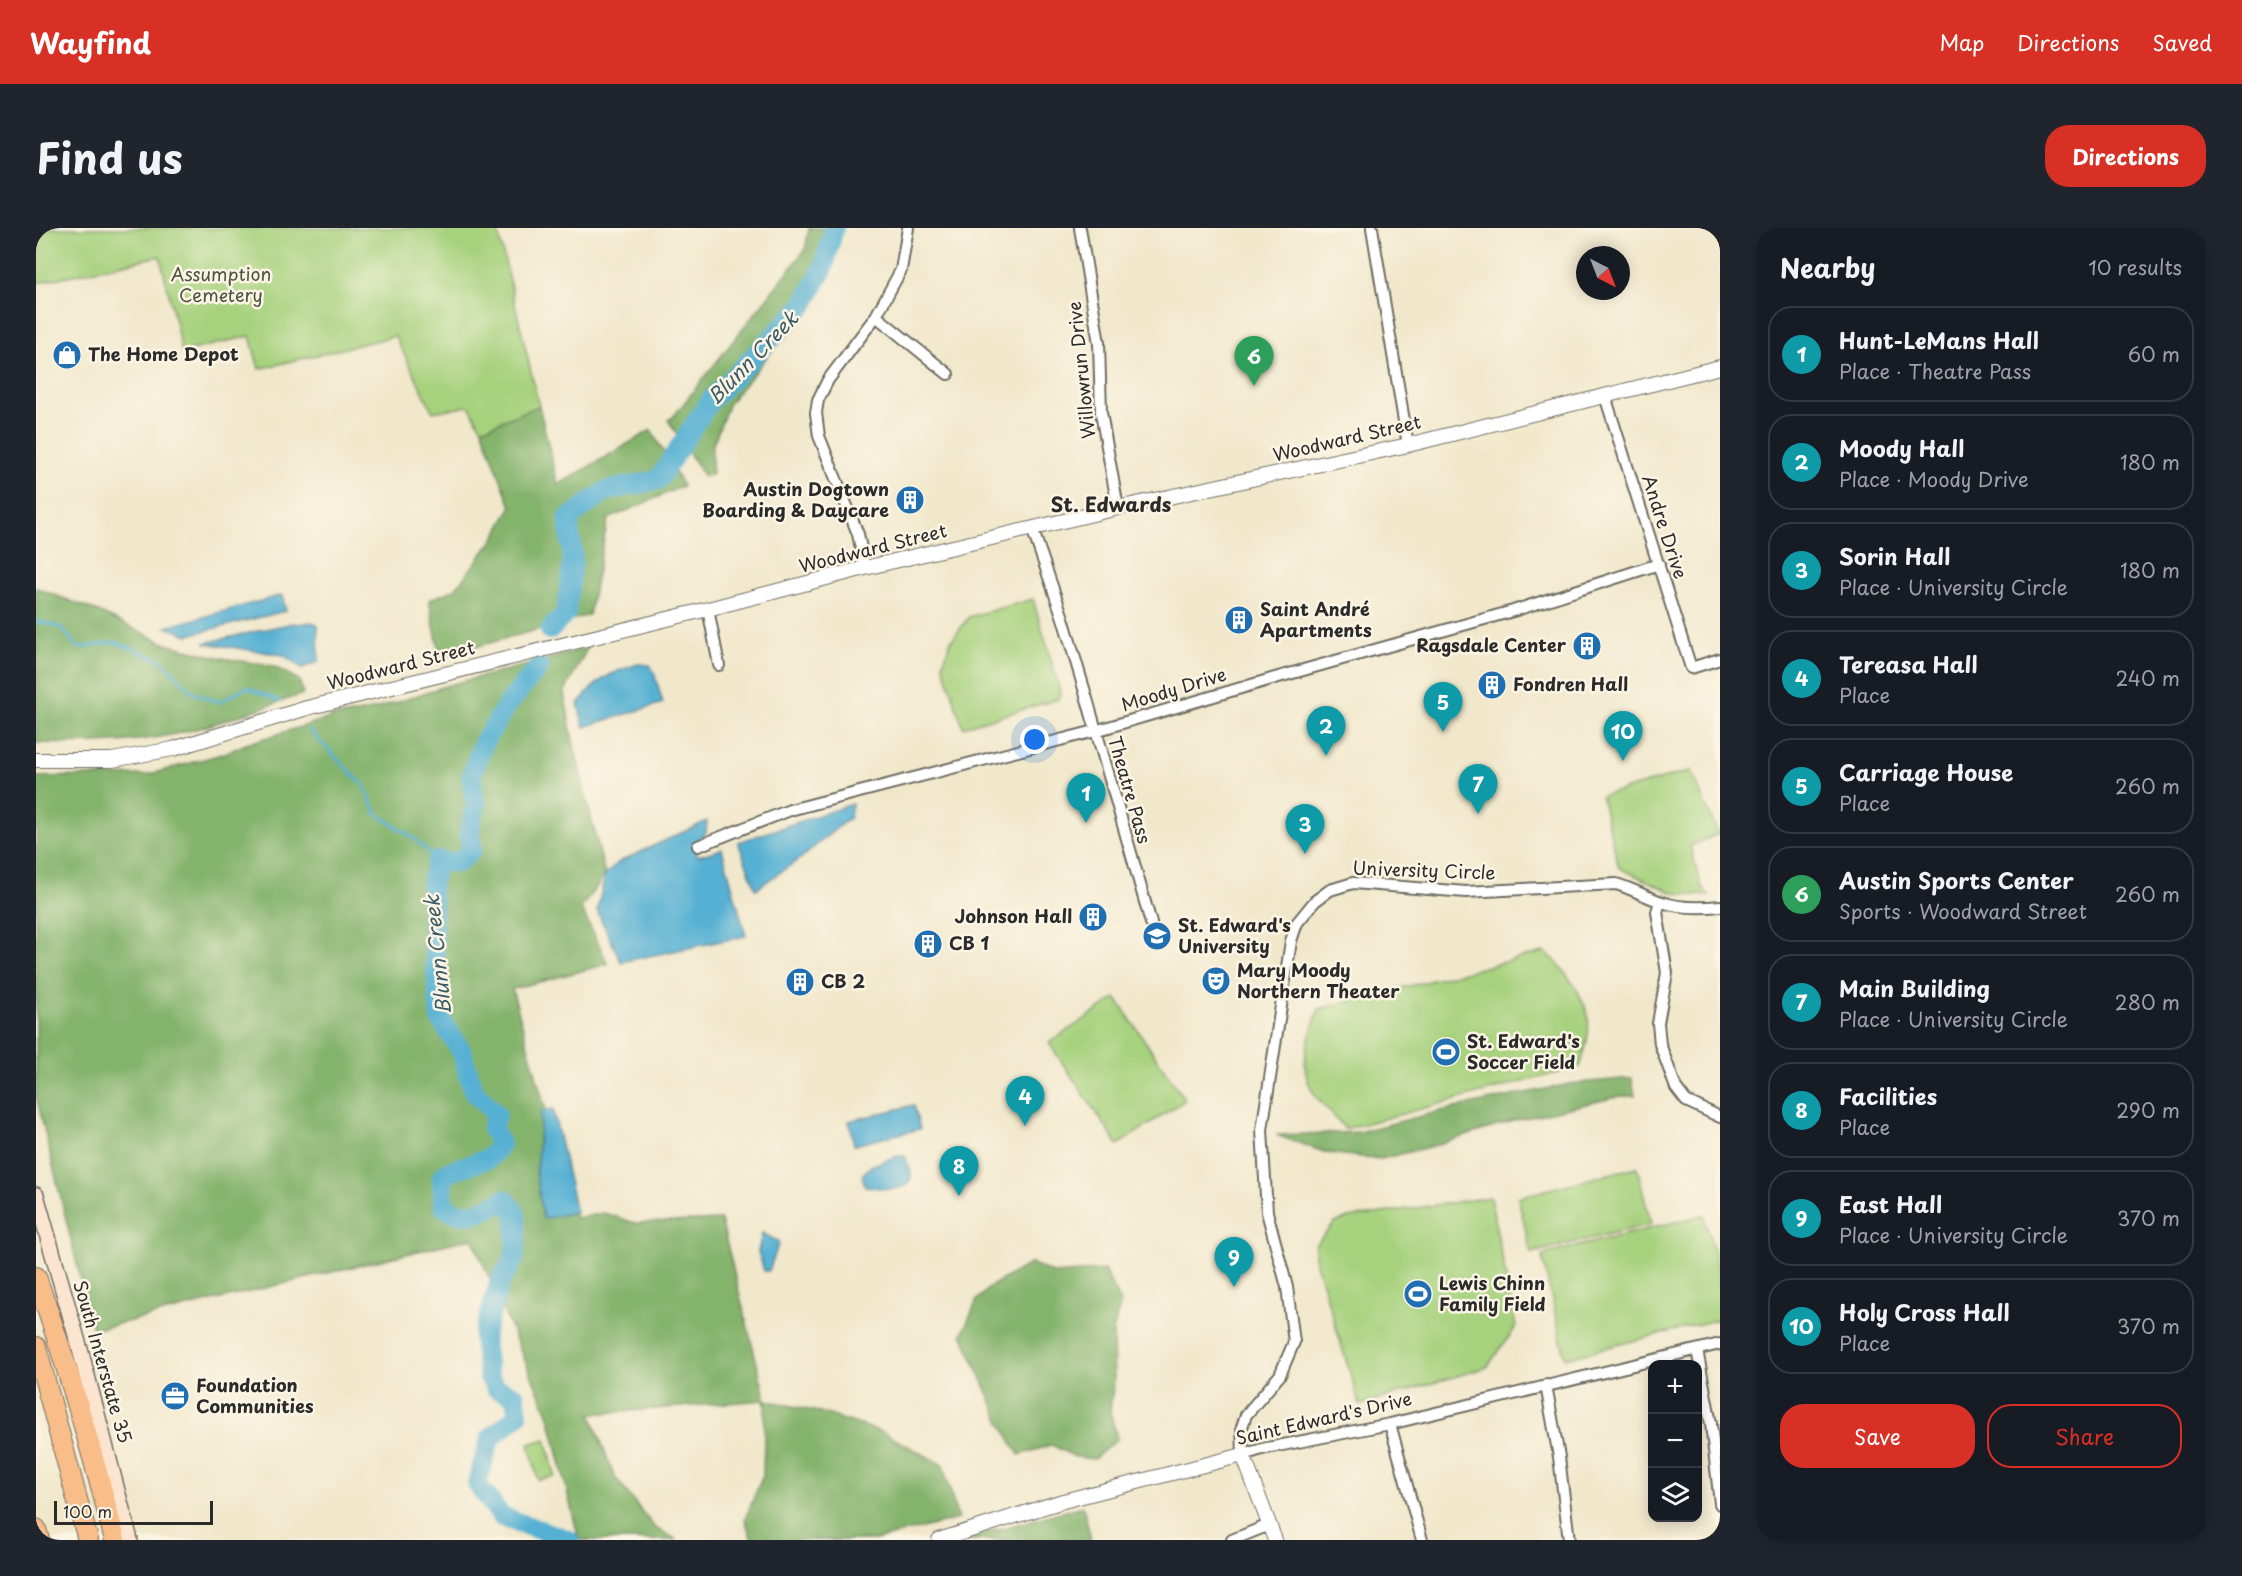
<!DOCTYPE html>
<meta charset="utf-8">
<style>
body{margin:0;font-family:"Playpen Sans",sans-serif;background:#20242c;color:#f1f3f6}
.controls{position:absolute;right:18px;bottom:18px;display:grid;overflow:hidden;border-radius:12px;box-shadow:0 3px 15px #0003}
.controls button{width:54px;height:54px;display:grid;place-items:center;padding:0;border:0;border-bottom:2px solid #363941;background:#171b24;color:#f1f3f6;font:30px sans-serif}
.compass{position:absolute;left:1540px;top:18px;width:54px;height:54px;border-radius:50%;background:#171b24;box-shadow:0 3px 15px #0003;rotate:138deg}
.scale{position:absolute;left:18px;bottom:15px;width:159px;box-sizing:border-box;padding-left:6px;border:3px solid #2b2b2b;border-top:0;font-size:16px;line-height:21px;white-space:nowrap;color:#2b2b2b;-webkit-text-stroke:4px #fcf5e5;paint-order:stroke}
.you{position:absolute;left:999px;top:512px;width:21px;height:21px;margin:-15px;border:4px solid #fff;border-radius:50%;background:#1a73e8;box-shadow:0 0 0 9px #1a73e833}
.badge{display:grid;place-items:center;width:39px;height:39px;border-radius:50%;background:#d93025;color:#fff;font-size:20px;font-weight:700}
.pin{position:absolute;translate:-50% -50px;filter:drop-shadow(0 2px 3px #0008)}
.pin::after{content:'';position:absolute;top:32px;width:21px;height:18px;background:inherit;clip-path:polygon(0 0,100% 0,50% 100%)}
.list{margin:0;padding:0;list-style:none}
h2{display:flex;justify-content:space-between;align-items:center;height:78px;margin:0;padding:0 24px;font-size:26px}
h2 small{font-size:20px;font-weight:400;color:#9ea1a6}
.list li{display:grid;grid-template-columns:39px 1fr auto;gap:18px;align-items:center;box-sizing:border-box;height:96px;margin:0 12px 12px;padding:0 12px;border:2px solid #363941;border-radius:24px}
.list b{display:block;font-size:22px;white-space:nowrap}
.list p{margin:0;font-size:20px;white-space:nowrap;color:#9ea1a6}
.list em{font-size:20px;font-style:normal;color:#9ea1a6}
.actions{display:flex;gap:12px;padding:18px 24px}
.actions a{flex:1;padding:14px 0;border:2px solid #d93025;border-radius:24px;text-align:center;font-size:21px;color:#d93025}
.actions .main{background:#d93025;color:#fff}
.icon{flex:none;width:33px;height:33px;fill:none;stroke:currentColor;stroke-width:2;stroke-linecap:round;stroke-linejoin:round}
.map{position:relative;flex:none;width:1684px;height:1312px;overflow:hidden;border-radius:24px}
header{display:flex;align-items:center;gap:36px;box-sizing:border-box;height:84px;padding:0 30px;background:#d93025;color:#fff}
header strong{font-size:28px}
nav{display:flex;gap:33px;margin-inline-start:auto;font-size:21px}
.intro{display:flex;align-items:center;justify-content:space-between;box-sizing:border-box;height:144px;padding:0 36px}
h1{margin:0;font-size:42px}
.button{padding:15px 27px;border-radius:24px;background:#d93025;color:#fff;font-size:21px;font-weight:700}
main{display:flex;gap:36px;padding:0 36px}
aside{flex:1;background:#171b24;border-radius:24px;box-shadow:0 3px 15px #0003}
.map>svg:first-child{display:block}
</style>
<header>
<strong>Wayfind</strong>
<nav><a>Map</a><a>Directions</a><a>Saved</a></nav>
</header>
<div class="intro"><h1>Find us</h1><a class="button">Directions</a></div>
<main>
<div class="map">
<svg width="1684" height="1312" viewBox="0 0 1684 1312">
<rect width="100%" height="100%" fill="#fcf5e5"/>
<filter id="ink" filterUnits="userSpaceOnUse"><feTurbulence type="fractalNoise" baseFrequency=".0167" numOctaves="2"/><feDisplacementMap in="SourceGraphic" scale="12" xChannelSelector="R" yChannelSelector="G"/><feConvolveMatrix kernelMatrix="1 2 1 2 8 2 1 2 1" color-interpolation-filters="sRGB"/></filter>
<filter id="wash" filterUnits="userSpaceOnUse"><feTurbulence type="fractalNoise" baseFrequency=".008" numOctaves="4" result="noise"/><feDisplacementMap in="SourceGraphic" scale="24" xChannelSelector="R" yChannelSelector="G"/><feGaussianBlur stdDeviation="1.35" result="paint"/><feColorMatrix in="noise" values="0 0 0 0 0 0 0 0 0 0 0 0 0 0 0 0 0 1.4 0 .05"/><feComposite in="paint" operator="in"/></filter>
<g filter="url(#wash)">
<rect width="100%" height="100%" fill="#f1e8cc"/>
<path fill="#a6d17d" stroke="#687e54" stroke-width="1.5" d="M 0,0 L 461,0 L 503,178 L 446,201 L 433,178 L 397,184 L 359,108 L 223,141 L 214,108 L 146,124 L 124,28 L 0,55 Z
M 997,371 L 1025,466 L 1022,471 L 927,499 L 907,436 L 914,414 L 933,389 Z
M 1655,543 L 1682,606 L 1654,618 L 1665,657 L 1674,668 L 1638,665 L 1583,640 L 1565,568 Z
M 1507,724 C 1519,730 1526,740 1533,750 C 1558,785 1556,800 1544,839 L 1309,901 C 1300,889 1283,875 1276,862 C 1261,837 1274,806 1283,781 Z
M 1080,770 L 1149,872 L 1082,917 L 1013,815 Z
M 1601,939 L 1615,996 L 1495,1025 L 1482,969 Z
M 1454,969 L 1480,1099 L 1451,1139 L 1324,1177 L 1279,1032 L 1279,1017 L 1299,995 L 1312,990 Z
M 1668,987 L 1684,1048 L 1684,1091 L 1529,1130 L 1506,1027 Z
M 510,1211 L 519,1248 L 502,1252 L 493,1216 Z"/>
<path fill="#84b36c" stroke="#586f4c" stroke-width="1.5" d="M 773,0 L 803,0 L 793,34 L 770,82 L 693,175 L 676,219 L 676,245 L 668,249 L 632,192 L 637,189 L 769,22 Z
M 503,178 L 522,257 L 615,202 L 647,258 L 572,291 L 553,387 L 404,429 L 393,372 L 419,361 L 457,312 L 475,279 L 446,201 Z
M 0,360 L 56,381 L 130,416 L 186,430 L 237,438 L 263,452 L 267,466 C 213,484 159,506 102,512 C 68,516 34,516 0,515 Z
M 552,419 L 528,465 L 538,518 L 569,647 L 545,680 L 572,736 L 476,761 L 540,990 L 568,985 L 599,995 L 685,992 L 730,1172 L 787,1185 L 846,1204 L 907,1237 L 922,1291 L 839,1312 L 716,1312 L 709,1291 L 727,1247 L 729,1172 L 555,1186 L 578,1248 L 619,1300 L 641,1312 L 543,1312 L 513,1188 L 436,1010 L 57,1102 L 0,868 L 0,549 L 111,547 L 186,526 L 213,515 L 300,488 C 337,485 372,470 406,459 C 455,445 504,436 552,419 Z
M 1596,850 L 1599,868 L 1585,868 L 1481,892 L 1397,918 L 1345,931 L 1291,925 L 1240,907 L 1323,904 L 1409,882 L 1533,856 Z
M 995,1035 L 1018,1046 L 1068,1042 L 1085,1074 L 1077,1103 L 1078,1152 L 1074,1183 L 1081,1211 L 1058,1231 L 1039,1229 L 1016,1217 L 983,1227 L 966,1197 L 926,1106 L 941,1072 L 955,1058 Z
M 1047,1278 L 1055,1312 L 923,1312 Z"/>
<path fill="#55b0d3" stroke="#406e7f" stroke-width="1.5" d="M 246,367 L 250,383 L 152,407 L 130,399 Z
M 276,394 L 282,397 L 283,434 L 266,440 L 247,427 L 168,415 L 257,395 L 262,396 Z
M 602,436 L 614,437 L 618,444 L 627,475 L 548,499 L 542,476 C 560,452 573,445 602,436 Z
M 816,576 L 814,589 L 765,630 L 720,661 L 702,614 Z
M 671,593 L 670,605 L 657,616 L 662,628 L 686,621 L 710,708 L 585,734 L 561,683 L 569,647 L 583,634 Z
M 878,877 L 884,901 L 818,917 L 813,893 Z
M 517,881 L 540,984 L 507,991 L 500,945 L 505,883 Z
M 861,928 L 869,928 C 871,934 875,941 875,947 C 875,967 841,960 829,958 L 826,947 L 835,938 Z
M 726,1005 L 743,1014 L 733,1043 L 728,1043 L 722,1024 Z"/>
<g fill="none" stroke-linecap="round" stroke-linejoin="round">
<path stroke="#55b0d3" stroke-width="3" d="M 0,393 L 24,399 L 42,420 L 80,414 L 125,432 L 159,466 L 184,474 L 210,459 L 244,473
M 272,501 L 328,558 L 341,586 L 379,611 L 401,633"/>
<path stroke="#55b0d3" stroke-width="20" d="M 514,402 L 530,385 L 537,331 L 532,291 L 570,263 L 622,252 L 674,173 L 767,78 L 787,41 L 798,0
M 503,439 L 471,477 L 447,515 L 435,550 L 440,576 L 433,603 L 436,621 L 422,635 L 401,633 L 395,656 L 397,707 L 404,790 L 426,824 L 437,862 L 460,886 L 456,900 L 464,916 L 454,930 L 412,944 L 406,949 L 408,979 C 432,993 447,983 469,971 L 480,986 L 480,1017 L 477,1033 L 464,1053 L 447,1109 L 453,1149 L 461,1161 L 479,1168 L 482,1187 L 454,1211 L 441,1256 L 466,1289 L 533,1312"/>
</g>
</g>
<g filter="url(#ink)">
<g fill="none" stroke-linecap="round" stroke-linejoin="round">
<g stroke="#706d63" stroke-width="14">
<path id="minor" d="M 1044,0 L 1063,115 L 1065,185 L 1082,280
M 1336,0 L 1372,217
M 840,88 L 912,146
M 1569,168 L 1655,440 L 1684,431
M 996,300 L 1027,390 L 1049,464 L 1115,695
M 829,340 L 822,306 L 783,208 L 780,185 L 782,172 L 792,152 L 840,88 L 865,42 L 872,0
M 672,381 L 683,437
M 662,618 L 754,582 L 1059,503 L 1239,450 L 1477,383 L 1623,336
M 1624,674 L 1621,684 L 1631,745 L 1622,795 L 1624,816 L 1640,860 L 1650,873 L 1684,889
M 1684,678 C 1666,680 1643,680 1626,674 C 1610,669 1597,661 1580,656 L 1430,664 L 1317,655 L 1294,662 L 1279,673 L 1261,695 L 1255,713 L 1226,902 L 1231,984 L 1251,1059 L 1258,1114 L 1244,1147 L 1210,1187 L 1206,1199 L 1207,1227 L 1226,1221 L 1354,1196 L 1684,1116
M 1661,1122 L 1675,1196 L 1684,1276
M 1510,1157 L 1523,1229 L 1533,1312
M 1354,1196 L 1386,1312
M 1196,1312 L 1233,1297"/>
</g>
<g stroke="#706d63" stroke-width="16">
<path id="tertiary" d="M 0,532 L 76,532 L 137,521 L 271,480 L 672,381 L 829,340 L 1082,280 L 1372,217 L 1684,139
M 903,1312 L 1027,1273 L 1207,1227 L 1239,1312"/>
</g>
<g stroke="#706d63" stroke-width="18">
<path id="secondary" d="M 0,967 L 45,1125 L 94,1312"/>
</g>
<g stroke="#706d63" stroke-width="22">
<path id="motorway" d="M 0,1049 C 31,1135 56,1223 79,1312
M 0,1119 L 52,1312
M 0,1301 L 3,1312"/>
</g>
<use href="#minor" stroke="#fff" stroke-width="10"/>
<use href="#tertiary" stroke="#fff" stroke-width="14"/>
<use href="#secondary" stroke="#fce5d0" stroke-width="15"/>
<use href="#motorway" stroke="#f8bd89" stroke-width="20"/>
</g>
</g>
<defs>
<g id="shop-disc" transform="scale(1.5)"><circle r="9.5" fill="#1f6fb2" stroke="#fcf5e5"/><path d="M-5-2.5h2.3a2.7 3.5 0 0 1 5.4 0H5L5.5 6h-11ZM-1.5-2.5h3a1.5 2.3 0 0 0-3 0Z" fill="#fff"/></g>
<g id="building-disc" transform="scale(1.5)"><circle r="9.5" fill="#1f6fb2" stroke="#fcf5e5"/><path d="M-4-6H4V6H1V3H-1V6H-4ZM-2.5-4.3h1.7v1.8h-1.7ZM.8-4.3h1.7v1.8H.8ZM-2.5-1h1.7V.8h-1.7ZM.8-1h1.7V.8H.8Z" fill="#fff"/></g>
<g id="university-disc" transform="scale(1.5)"><circle r="9.5" fill="#1f6fb2" stroke="#fcf5e5"/><path d="M0-5L7-2L0 1L-7-2ZM-4 1L0 2.5L4 1V4Q0 6-4 4Z" fill="#fff"/></g>
<g id="theatre-disc" transform="scale(1.5)"><circle r="9.5" fill="#1f6fb2" stroke="#fcf5e5"/><path d="M-5-5.5Q0-4 5-5.5V0Q5 5 0 6Q-5 5-5 0ZM-3.3-2.5H-1v1.5H-3.3ZM1-2.5H3.3v1.5H1ZM-2.8 1Q0 5.5 2.8 1Z" fill="#fff"/></g>
<g id="stadium-disc" transform="scale(1.5)"><circle r="9.5" fill="#1f6fb2" stroke="#fcf5e5"/><path d="M0-5a6.5 5 0 1 0 0 10a6.5 5 0 1 0 0-10ZM-3.5-1.8h7v3.6h-7Z" fill="#fff"/></g>
<g id="office-disc" transform="scale(1.5)"><circle r="9.5" fill="#1f6fb2" stroke="#fcf5e5"/><path d="M-6-3h4V-5.5h4V-3h4V5H-6ZM-1-4.5V-3h2v-1.5ZM-6 0V1H6V0Z" fill="#fff"/></g>
</defs>
<g fill-rule="evenodd">
<use href="#shop-disc" x="31" y="127"/>
<use href="#building-disc" x="874" y="272"/>
<use href="#building-disc" x="1203" y="392"/>
<use href="#building-disc" x="1551" y="418"/>
<use href="#building-disc" x="1456" y="457"/>
<use href="#building-disc" x="1057" y="689"/>
<use href="#university-disc" x="1121" y="708"/>
<use href="#building-disc" x="892" y="716"/>
<use href="#theatre-disc" x="1180" y="753"/>
<use href="#building-disc" x="764" y="754"/>
<use href="#stadium-disc" x="1410" y="824"/>
<use href="#stadium-disc" x="1382" y="1066"/>
<use href="#office-disc" x="139" y="1168"/>
</g>
<g text-anchor="middle" stroke-width="5" stroke-linejoin="round" paint-order="stroke">
<g font-size="18" fill="#4a5440" stroke="#fcf5e5">
<text x="185" y="53">Assumption<tspan x="185" dy="21">Cemetery</tspan></text>
</g>
<g font-size="18" font-weight="bold" fill="#2b2b2b" stroke="#fcf5e5" text-anchor="start">
<text x="52" y="133">The Home Depot</text>
<text x="853" y="268" text-anchor="end">Austin Dogtown<tspan x="853" dy="21">Boarding &amp; Daycare</tspan></text>
<text x="1224" y="388">Saint André<tspan x="1224" dy="21">Apartments</tspan></text>
<text x="1530" y="424" text-anchor="end">Ragsdale Center</text>
<text x="1477" y="463">Fondren Hall</text>
<text x="1036" y="695" text-anchor="end">Johnson Hall</text>
<text x="1142" y="704">St. Edward's<tspan x="1142" dy="21">University</tspan></text>
<text x="913" y="722">CB 1</text>
<text x="1201" y="749">Mary Moody<tspan x="1201" dy="21">Northern Theater</tspan></text>
<text x="785" y="760">CB 2</text>
<text x="1431" y="820">St. Edward's<tspan x="1431" dy="21">Soccer Field</tspan></text>
<text x="1403" y="1062">Lewis Chinn<tspan x="1403" dy="21">Family Field</tspan></text>
<text x="160" y="1164">Foundation<tspan x="160" dy="21">Communities</tspan></text>
</g>
<g font-size="18" fill="#2b2b2b" stroke="#fcf5e5">
<text transform="translate(1046 142) rotate(-96)" y="6">Willowrun Drive</text>
<text transform="translate(1311 211) rotate(-13)" y="6">Woodward Street</text>
<text transform="translate(1628 299) rotate(72)" y="6">Andre Drive</text>
<text transform="translate(837 321) rotate(-14)" y="6">Woodward Street</text>
<text transform="translate(365 438) rotate(-14)" y="6">Woodward Street</text>
<text transform="translate(1138 462) rotate(-17)" y="6">Moody Drive</text>
<text transform="translate(1093 562) rotate(74)" y="6">Theatre Pass</text>
<text transform="translate(1388 643) rotate(2)" y="6">University Circle</text>
<text transform="translate(66 1134) rotate(74)" y="6">South Interstate 35</text>
<text transform="translate(1288 1191) rotate(-13)" y="6">Saint Edward's Drive</text>
</g>
<g font-size="20" font-style="italic" fill="#3a5a66" stroke="#fcf5e5">
<text transform="translate(717 130) rotate(-46)" y="7">Blunn Creek</text>
<text transform="translate(402 727) rotate(-96)" y="7">Blunn Creek</text>
</g>
<g font-size="20" font-weight="bold" fill="#2b2b2b" stroke="#fcf5e5">
<text x="1075" y="284">St. Edwards</text>
</g>
</g>
</svg>
<div class="controls">
<button>+</button>
<button>−</button>
<button><svg class="icon" aria-label="layers" viewBox="0 0 24 24"><path d="M12 4l9 5-9 5-9-5zM3 14l9 5 9-5"/></svg></button>
</div>
<svg class="compass" viewBox="-18 -18 36 36"><path d="M0-13l5 13h-10z" fill="#e53935"/><path d="M0 13l5-13h-10z" fill="#9ea1a6"/></svg>
<div class="scale">100 m</div>
<div class="you"></div>
<div class="pin badge" style="left:1050px;top:595px;background:#0f9aa8">1</div>
<div class="pin badge" style="left:1290px;top:528px;background:#0f9aa8">2</div>
<div class="pin badge" style="left:1269px;top:626px;background:#0f9aa8">3</div>
<div class="pin badge" style="left:989px;top:898px;background:#0f9aa8">4</div>
<div class="pin badge" style="left:1407px;top:504px;background:#0f9aa8">5</div>
<div class="pin badge" style="left:1218px;top:158px;background:#2e9e5b">6</div>
<div class="pin badge" style="left:1442px;top:586px;background:#0f9aa8">7</div>
<div class="pin badge" style="left:923px;top:968px;background:#0f9aa8">8</div>
<div class="pin badge" style="left:1198px;top:1059px;background:#0f9aa8">9</div>
<div class="pin badge" style="left:1587px;top:533px;background:#0f9aa8">10</div>
</div>
<aside>
<h2>Nearby<small>10 results</small></h2>
<ul class="list">
<li><span class="badge" style="background:#0f9aa8">1</span><div><b>Hunt-LeMans Hall</b><p>Place · Theatre Pass</p></div><em>60 m</em></li>
<li><span class="badge" style="background:#0f9aa8">2</span><div><b>Moody Hall</b><p>Place · Moody Drive</p></div><em>180 m</em></li>
<li><span class="badge" style="background:#0f9aa8">3</span><div><b>Sorin Hall</b><p>Place · University Circle</p></div><em>180 m</em></li>
<li><span class="badge" style="background:#0f9aa8">4</span><div><b>Tereasa Hall</b><p>Place</p></div><em>240 m</em></li>
<li><span class="badge" style="background:#0f9aa8">5</span><div><b>Carriage House</b><p>Place</p></div><em>260 m</em></li>
<li><span class="badge" style="background:#2e9e5b">6</span><div><b>Austin Sports Center</b><p>Sports · Woodward Street</p></div><em>260 m</em></li>
<li><span class="badge" style="background:#0f9aa8">7</span><div><b>Main Building</b><p>Place · University Circle</p></div><em>280 m</em></li>
<li><span class="badge" style="background:#0f9aa8">8</span><div><b>Facilities</b><p>Place</p></div><em>290 m</em></li>
<li><span class="badge" style="background:#0f9aa8">9</span><div><b>East Hall</b><p>Place · University Circle</p></div><em>370 m</em></li>
<li><span class="badge" style="background:#0f9aa8">10</span><div><b>Holy Cross Hall</b><p>Place</p></div><em>370 m</em></li>
</ul>
<div class="actions"><a class="main">Save</a><a>Share</a></div>
</aside>
</main>
